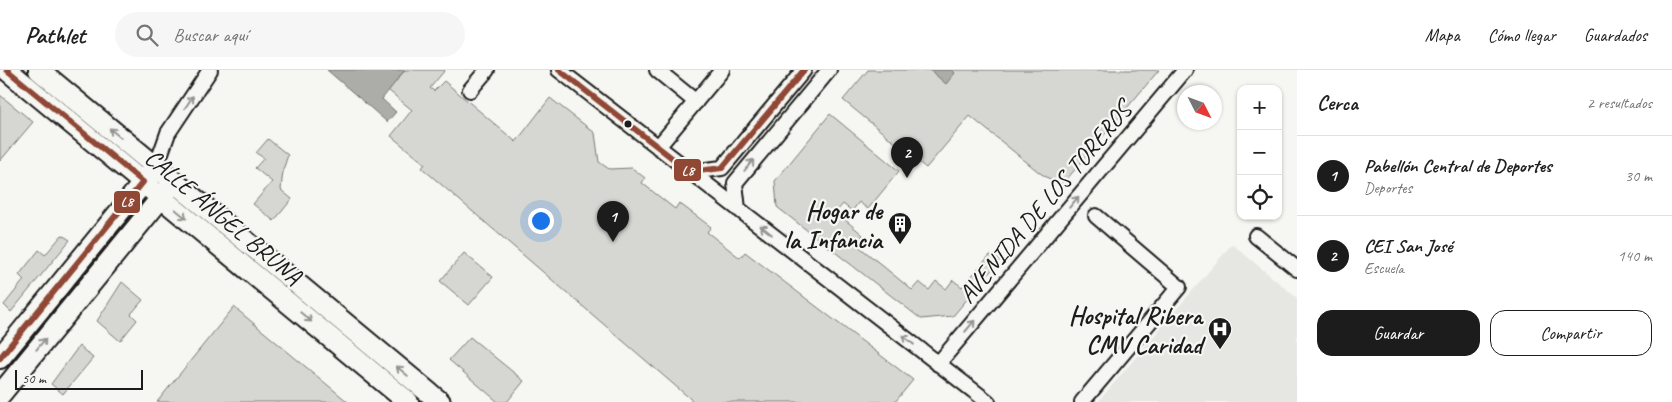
<!DOCTYPE html>
<html lang="es">
<meta charset="utf-8">
<style>
body{margin:0;font-family:Caveat,sans-serif;background:#f6f6f6;color:#222}
.controls{position:absolute;right:15px;top:15px;display:grid;overflow:hidden;border-radius:10px;box-shadow:0 1px 4px #0004}
.controls button{width:45px;height:45px;display:grid;place-items:center;padding:0;border:0;border-bottom:1px solid #e0e0e0;background:#fff;color:#222;font:25px sans-serif}
.compass{position:absolute;left:1177px;top:15px;width:45px;height:45px;border-radius:50%;background:#fff;box-shadow:0 1px 4px #0004;rotate:132deg}
.scale{position:absolute;left:15px;bottom:12px;width:128px;box-sizing:border-box;padding-left:5px;border:2px solid #1c1c1c;border-top:0;font-size:14px;line-height:18px;white-space:nowrap;color:#1c1c1c;-webkit-text-stroke:4px #f6f6f2;paint-order:stroke}
.you{position:absolute;left:540px;top:150px;width:18px;height:18px;margin:-12px;border:4px solid #fff;border-radius:50%;background:#1a73e8;box-shadow:0 0 0 8px #1a73e833}
.badge{display:grid;place-items:center;width:32px;height:32px;border-radius:50%;background:#1c1c1c;color:#fff;font-size:16px;font-weight:700}
.pin{position:absolute;translate:-50% -41px;filter:drop-shadow(0 1px 2px #0008)}
.pin::after{content:'';position:absolute;top:26px;width:18px;height:15px;background:inherit;clip-path:polygon(0 0,100% 0,50% 100%)}
.list{margin:0;padding:0;list-style:none}
h2{display:flex;justify-content:space-between;align-items:center;height:65px;margin:0;padding:0 20px;font-size:21px}
h2 small{font-size:16px;font-weight:400;color:#767676}
.list li{display:grid;grid-template-columns:32px 1fr auto;gap:15px;align-items:center;box-sizing:border-box;height:80px;padding:0 20px;border-top:1px solid #e0e0e0}
.list b{display:block;font-size:19px;white-space:nowrap}
.list p{margin:0;font-size:16px;white-space:nowrap;color:#767676}
.list em{font-size:16px;font-style:normal;color:#767676}
.actions{display:flex;gap:10px;padding:15px 20px}
.actions a{flex:1;padding:11px 0;border:1px solid #1c1c1c;border-radius:15px;text-align:center;font-size:18px;color:#1c1c1c}
.actions .main{background:#1c1c1c;color:#fff}
.icon{flex:none;width:28px;height:28px;fill:none;stroke:currentColor;stroke-width:2;stroke-linecap:round;stroke-linejoin:round}
.map{position:relative;flex:none;width:1297px;height:332px;overflow:hidden}
header{display:flex;align-items:center;gap:30px;box-sizing:border-box;height:70px;padding:0 25px;background:#fff;border-bottom:1px solid #e0e0e0}
header strong{font-size:24px}
nav{display:flex;gap:28px;margin-inline-start:auto;font-size:18px}
.search{width:350px;height:45px;background:#f6f6f6;display:flex;align-items:center;gap:12px;box-sizing:border-box;padding:0 18px;border-radius:28px;color:#767676;font-size:19px}
main{display:flex}
aside{flex:1;background:#fff}
.map>svg:first-child{display:block}
</style>
<header>
<strong>Pathlet</strong>
<div class="search"><svg class="icon" aria-label="search" viewBox="0 0 24 24"><circle cx="10" cy="10" r="6"/><path d="M15 15l6 6"/></svg>Buscar aquí</div>
<nav><a>Mapa</a><a>Cómo llegar</a><a>Guardados</a></nav>
</header>
<main>
<div class="map">
<svg width="1297" height="332" viewBox="0 0 1297 332">
<rect width="100%" height="100%" fill="#f6f6f2"/>
<filter id="ink" filterUnits="userSpaceOnUse"><feTurbulence type="fractalNoise" baseFrequency=".02" numOctaves="2"/><feDisplacementMap in="SourceGraphic" scale="10" xChannelSelector="R" yChannelSelector="G"/><feConvolveMatrix kernelMatrix="1 2 1 2 8 2 1 2 1" color-interpolation-filters="sRGB"/></filter>
<g filter="url(#ink)">
<path fill="#e6e6e2" d="M 1232,174 L 1297,228 L 1297,332 L 1098,332 Z"/>
<path fill="#d6d6d2" stroke="#797977" d="M 405,0 L 445,0 L 430,18 L 434,21 L 444,11 L 516,72 L 550,28 L 595,63 L 599,92 L 609,99 L 632,98 L 645,108 L 642,113 L 675,139 L 679,133 L 711,157 L 707,162 L 740,188 L 745,182 L 913,310 L 895,332 L 694,332 L 422,98 L 425,94 L 391,66 L 412,40 L 388,20 Z
M 868,0 L 1159,0 L 1061,116 L 1040,103 L 970,46 L 926,98 L 843,30 Z
M 0,25 L 33,52 L 0,91 Z
M 830,44 L 899,101 L 868,139 L 859,132 L 852,141 L 843,134 L 836,142 L 863,165 L 856,174 L 912,220 L 919,212 L 929,220 L 936,211 L 946,219 L 953,210 L 962,217 L 990,185 L 1000,190 L 953,246 L 921,249 L 777,137 L 775,111 Z
M 268,69 L 288,85 L 283,100 L 281,120 L 292,129 L 274,151 L 253,134 L 272,112 L 255,98 L 264,88 L 256,83 Z
M 62,165 L 70,170 L 11,242 L 4,235 L 24,210 L 19,205 L 39,180 L 45,185 Z
M 464,183 L 493,207 L 469,235 L 440,211 Z
M 122,212 L 143,230 L 131,244 L 137,250 L 120,271 L 97,251 Z
M 234,237 L 348,332 L 157,332 Z
M 470,267 L 524,311 L 507,332 L 498,332 L 449,290 Z
M 79,276 L 93,288 L 63,324 L 51,314 Z"/>
<path fill="#acaca9" stroke="#727271" d="M 327,0 L 405,0 L 382,29 L 396,42 L 387,52 Z
M 930,0 L 952,0 L 955,3 L 946,14 Z"/>
<g fill="none" stroke-linecap="round" stroke-linejoin="round">
<g stroke="#1c1c1c" stroke-width="18">
<path id="minor" d="M 559,0 L 988,332
M 657,0 L 696,32
M 470,20 L 487,0
M 658,77 L 722,0
M 156,97 L 168,63 L 210,0
M 690,102 L 722,98 L 804,0
M 738,139 L 735,113 L 829,0
M 1256,166 L 1297,199
M 938,294 L 1185,0
M 1082,332 L 1179,217 L 1096,146"/>
</g>
<g stroke="#1c1c1c" stroke-width="24">
<path id="secondary" d="M 7,0 L 408,332
M 39,0 L 440,332
M 0,288 L 152,102
M 0,325 L 169,118"/>
</g>
<use href="#minor" stroke="#f6f6f2" stroke-width="14"/>
<use href="#secondary" stroke="#f6f6f2" stroke-width="20"/>
<g stroke="#f6f6f2" stroke-width="10">
<path id="bus-1" d="M 559,0 L 690,102 L 722,98 L 804,0
M 0,288 L 143,112 L 7,0"/>
</g>
<use href="#bus-1" stroke="#904734" stroke-width="6"/>
</g>
<defs><path id="oneway-shaft" d="M-6 0H5M1.5-3L5.5 0L1.5 3" fill="none" stroke-width="1.6" stroke-linecap="round" stroke-linejoin="round" transform="scale(1.25)"/></defs>
<g stroke="#949492">
<use href="#oneway-shaft" transform="translate(189 32) rotate(-56)"/>
<use href="#oneway-shaft" transform="translate(115 63) rotate(-140)"/>
<use href="#oneway-shaft" transform="translate(749 95) rotate(-51)"/>
<use href="#oneway-shaft" transform="translate(1074 132) rotate(-50)"/>
<use href="#oneway-shaft" transform="translate(181 144) rotate(40)"/>
<use href="#oneway-shaft" transform="translate(766 160) rotate(-142)"/>
<use href="#oneway-shaft" transform="translate(306 247) rotate(40)"/>
<use href="#oneway-shaft" transform="translate(970 256) rotate(-50)"/>
<use href="#oneway-shaft" transform="translate(908 270) rotate(-142)"/>
<use href="#oneway-shaft" transform="translate(41 274) rotate(-51)"/>
<use href="#oneway-shaft" transform="translate(402 301) rotate(-140)"/>
</g>
</g>
<defs>
<g id="building-pin" transform="scale(1.25)"><path d="M0 17L-7.5 6A9.5 9.5 0 1 1 7.5 6Z" fill="#1c1c1c" stroke="#f6f6f2"/><path d="M-4-6H4V6H1V3H-1V6H-4ZM-2.5-4.3h1.7v1.8h-1.7ZM.8-4.3h1.7v1.8H.8ZM-2.5-1h1.7V.8h-1.7ZM.8-1h1.7V.8H.8Z" fill="#fff"/></g>
<g id="hospital-pin" transform="scale(1.25)"><path d="M0 17L-7.5 6A9.5 9.5 0 1 1 7.5 6Z" fill="#1c1c1c" stroke="#f6f6f2"/><path d="M-5-5h3v3.5h4V-5h3V5h-3V1.5h-4V5h-3Z" fill="#fff"/></g>
</defs>
<g fill-rule="evenodd">
<use href="#building-pin" x="900" y="154"/>
<use href="#hospital-pin" x="1220" y="259"/>
</g>
<circle fill="#1c1c1c" stroke="#f6f6f2" stroke-width="2" cx="628" cy="54" r="4.5"/>
<g text-anchor="middle" stroke-width="4.5" stroke-linejoin="round" paint-order="stroke">
<g font-size="25" fill="#1c1c1c" stroke="#f6f6f2">
<text transform="translate(1044 132) rotate(-50)" y="9">AVENIDA DE LOS TOREROS</text>
<text transform="translate(224 146) rotate(40)" y="9">CALLE ÁNGEL BRUNA</text>
</g>
<g font-size="25" font-weight="bold" fill="#1c1c1c" stroke="#f6f6f2" text-anchor="end">
<text x="882" y="149">Hogar de<tspan x="882" dy="29">la Infancia</tspan></text>
<text x="1202" y="254">Hospital Ribera<tspan x="1202" dy="29">CMV Caridad</tspan></text>
</g>
</g>
<g stroke="#f6f6f2" stroke-width="2">
<rect x="673" y="88" width="29" height="24" rx="5" fill="#904734"/>
<rect x="113" y="120" width="28" height="24" rx="5" fill="#904734"/>
</g>
<g font-size="14" text-anchor="middle" font-weight="bold" fill="#fff">
<text x="688" y="105">L8</text>
<text x="127" y="136">L8</text>
</g>
</svg>
<div class="controls">
<button>+</button>
<button>−</button>
<button><svg class="icon" aria-label="locate" viewBox="0 0 24 24"><circle cx="12" cy="12" r="6"/><path d="M12 2v4M12 18v4M2 12h4M18 12h4"/></svg></button>
</div>
<svg class="compass" viewBox="-18 -18 36 36"><path d="M0-13l5 13h-10z" fill="#e53935"/><path d="M0 13l5-13h-10z" fill="#767676"/></svg>
<div class="scale">50 m</div>
<div class="you"></div>
<div class="pin badge" style="left:613px;top:172px">1</div>
<div class="pin badge" style="left:907px;top:108px">2</div>
</div>
<aside>
<h2>Cerca<small>2 resultados</small></h2>
<ul class="list">
<li><span class="badge">1</span><div><b>Pabellón Central de Deportes</b><p>Deportes</p></div><em>30 m</em></li>
<li><span class="badge">2</span><div><b>CEI San José</b><p>Escuela</p></div><em>140 m</em></li>
</ul>
<div class="actions"><a class="main">Guardar</a><a>Compartir</a></div>
</aside>
</main>
